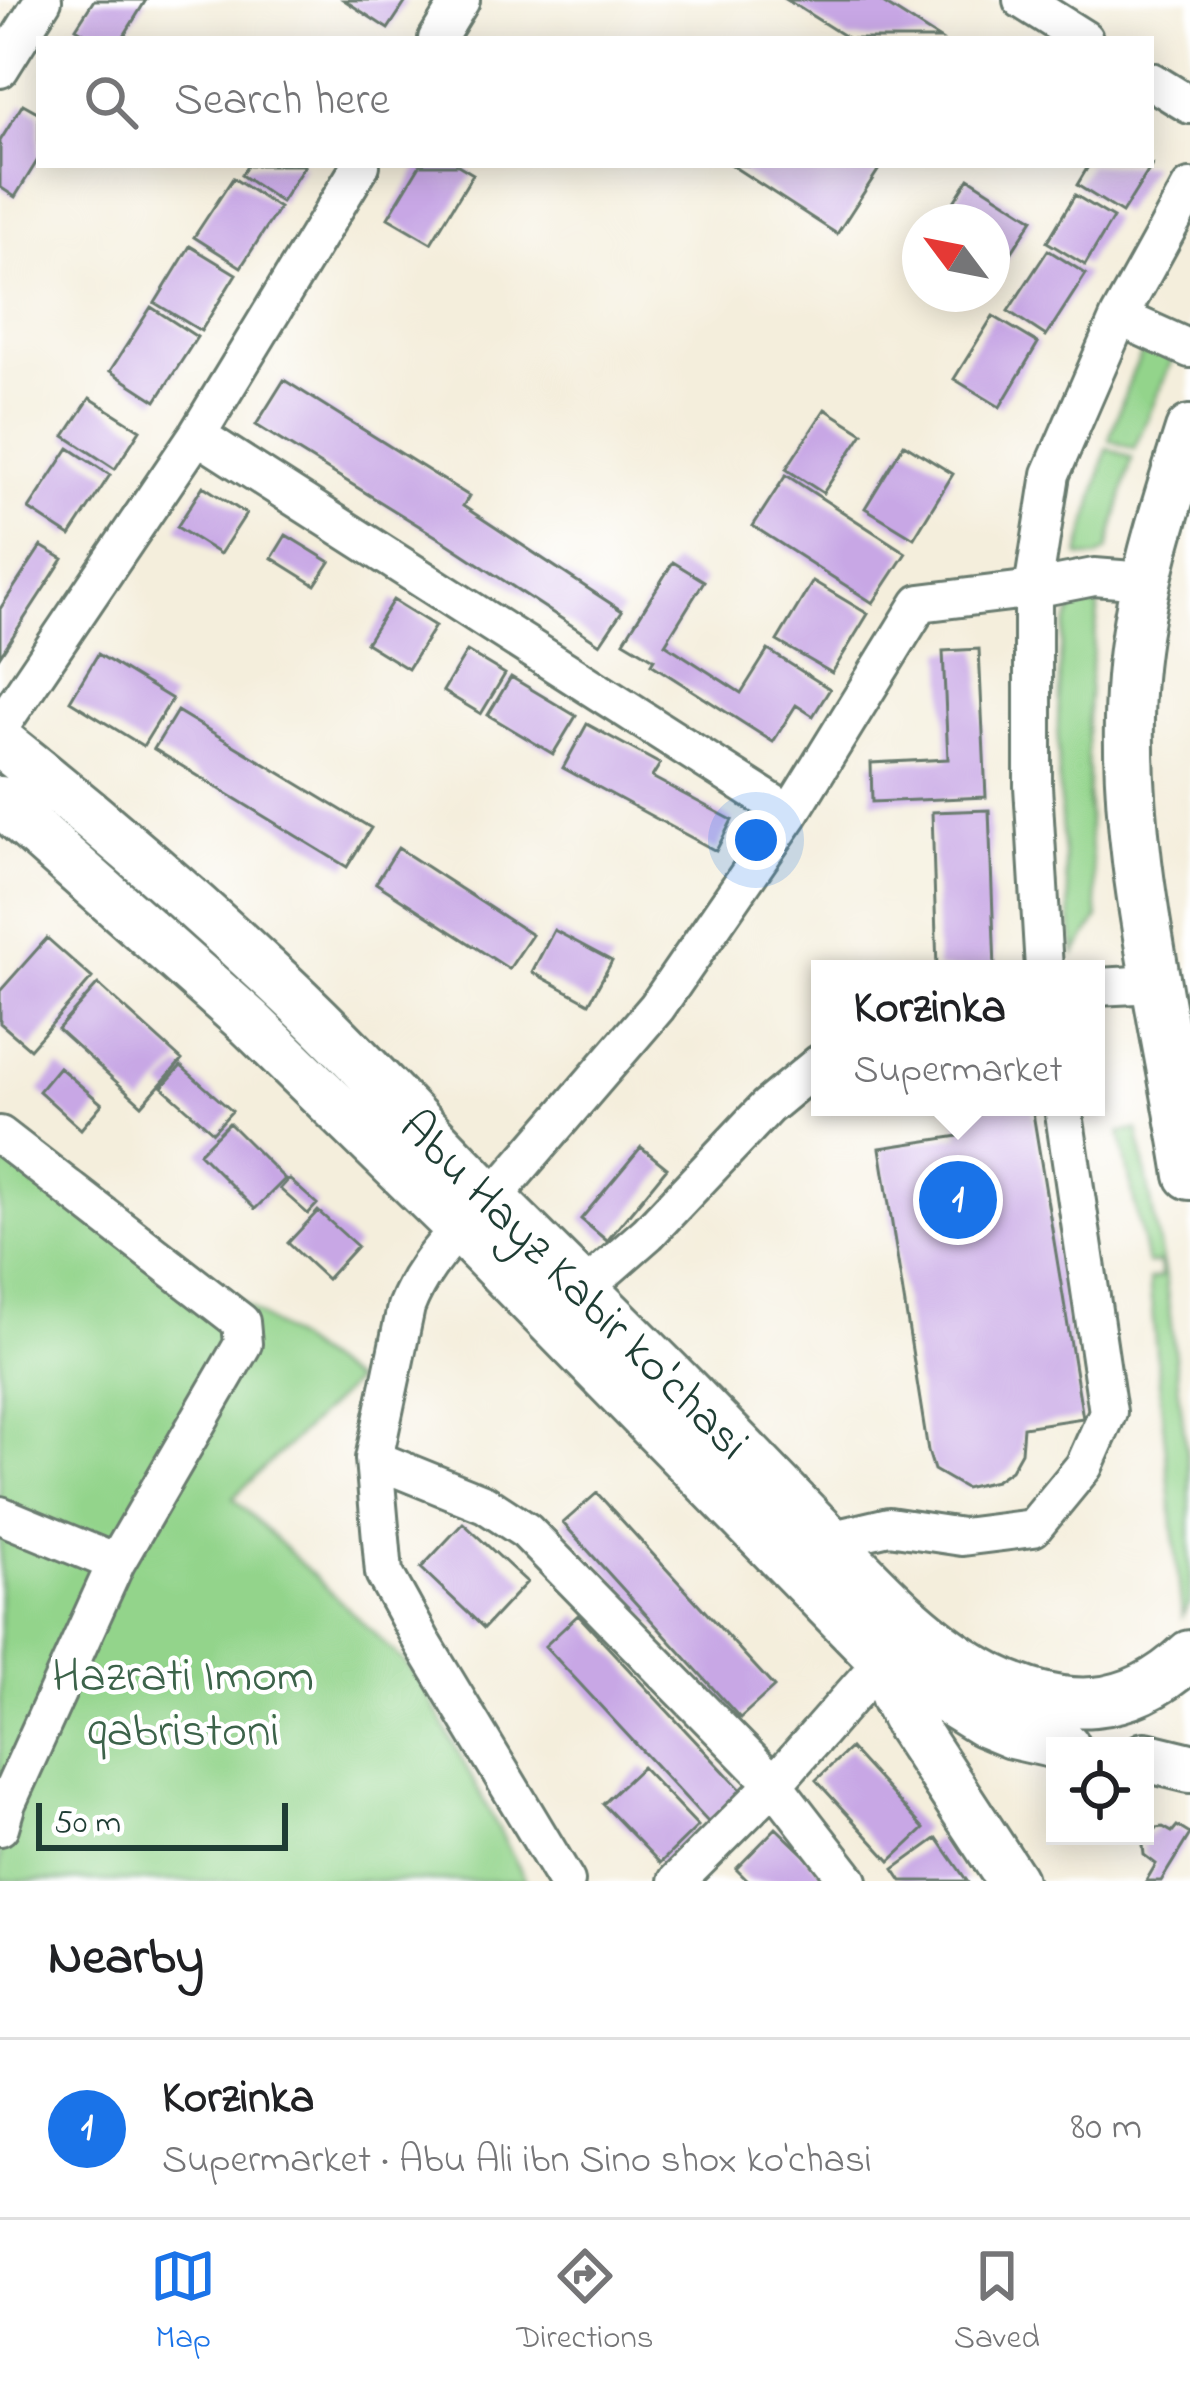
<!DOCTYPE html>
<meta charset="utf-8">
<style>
body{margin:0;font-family:"Indie Flower",sans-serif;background:#f6f6f6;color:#202124}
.controls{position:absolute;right:36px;bottom:36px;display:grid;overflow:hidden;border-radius:0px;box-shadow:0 6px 30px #0003}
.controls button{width:108px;height:108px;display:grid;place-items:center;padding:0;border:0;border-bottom:3px solid #e0e0e0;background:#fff;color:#202124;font:60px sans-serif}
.compass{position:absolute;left:902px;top:204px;width:108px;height:108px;border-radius:50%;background:#fff;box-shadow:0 6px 30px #0003;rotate:302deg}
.scale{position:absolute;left:36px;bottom:30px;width:252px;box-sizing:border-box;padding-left:12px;border:6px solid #1f3d34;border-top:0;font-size:33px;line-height:42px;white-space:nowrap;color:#1f3d34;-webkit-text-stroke:9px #fff;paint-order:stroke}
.you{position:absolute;left:756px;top:840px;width:42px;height:42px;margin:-30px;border:9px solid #fff;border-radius:50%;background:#1a73e8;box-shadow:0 0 0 18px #1a73e833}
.badge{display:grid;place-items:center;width:78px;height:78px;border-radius:50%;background:#1a73e8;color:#fff;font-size:39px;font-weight:700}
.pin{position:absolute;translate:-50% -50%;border:6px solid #fff;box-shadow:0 3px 12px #0006}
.popup{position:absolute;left:811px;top:960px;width:294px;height:156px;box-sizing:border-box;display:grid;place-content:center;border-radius:0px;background:#fff;filter:drop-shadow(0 3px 9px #0005);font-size:39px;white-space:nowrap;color:#757577}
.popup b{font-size:45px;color:#202124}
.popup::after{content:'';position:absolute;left:50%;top:100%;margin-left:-24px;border:24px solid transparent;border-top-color:#fff}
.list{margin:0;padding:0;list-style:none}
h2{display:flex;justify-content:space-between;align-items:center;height:156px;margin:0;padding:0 48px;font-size:51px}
h2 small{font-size:39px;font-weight:400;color:#757577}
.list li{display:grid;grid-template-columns:78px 1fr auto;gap:36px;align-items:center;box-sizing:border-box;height:180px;padding:0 48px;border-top:3px solid #e0e0e0}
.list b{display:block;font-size:45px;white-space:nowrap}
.list p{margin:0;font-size:39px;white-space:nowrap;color:#757577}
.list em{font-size:39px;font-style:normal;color:#757577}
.icon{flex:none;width:66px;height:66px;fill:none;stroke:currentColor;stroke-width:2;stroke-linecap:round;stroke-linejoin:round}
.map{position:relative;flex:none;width:1190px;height:1881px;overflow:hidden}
.search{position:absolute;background:#fff;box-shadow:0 6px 30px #0003;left:36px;right:36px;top:36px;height:132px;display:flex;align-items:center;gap:30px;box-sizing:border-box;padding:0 42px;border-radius:0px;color:#757577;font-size:45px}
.sheet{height:336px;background:#fff}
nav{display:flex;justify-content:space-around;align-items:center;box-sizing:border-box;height:168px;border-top:3px solid #e0e0e0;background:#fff;font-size:33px;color:#757577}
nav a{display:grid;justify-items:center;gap:6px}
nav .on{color:#1a73e8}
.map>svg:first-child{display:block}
</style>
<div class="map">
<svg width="1190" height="1881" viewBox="0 0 1190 1881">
<rect width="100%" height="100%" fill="#fff"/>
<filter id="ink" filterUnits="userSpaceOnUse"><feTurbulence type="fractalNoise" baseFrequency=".00833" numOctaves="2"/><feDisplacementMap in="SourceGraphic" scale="24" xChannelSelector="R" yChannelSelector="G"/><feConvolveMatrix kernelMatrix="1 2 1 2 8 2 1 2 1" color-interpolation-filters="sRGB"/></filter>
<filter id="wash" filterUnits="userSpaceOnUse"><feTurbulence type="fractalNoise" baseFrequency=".004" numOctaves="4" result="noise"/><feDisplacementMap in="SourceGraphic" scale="48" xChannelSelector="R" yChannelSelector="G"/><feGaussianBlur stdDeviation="2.7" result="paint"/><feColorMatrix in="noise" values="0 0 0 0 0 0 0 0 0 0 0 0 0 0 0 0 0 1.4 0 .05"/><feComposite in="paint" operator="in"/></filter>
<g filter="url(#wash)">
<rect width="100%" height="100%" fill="#f4eedc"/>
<path fill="#93d48b" stroke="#598860" stroke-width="3" d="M 1146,344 L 1173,358 L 1134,449 L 1109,440 L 1131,376 Z
M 1107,448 L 1132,458 L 1108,550 L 1097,557 L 1081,557 L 1079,555 Z
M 1095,594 L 1100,599 L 1091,665 L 1087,724 L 1089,831 L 1098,918 L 1075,954 C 1064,867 1055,780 1059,692 C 1060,669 1059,639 1069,617 C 1074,605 1084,597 1095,594 Z
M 1138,1130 L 1166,1283 L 1190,1481 L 1190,1602 L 1182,1616 L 1149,1280 L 1161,1277 L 1159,1263 L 1147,1264 L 1120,1132 Z
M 0,1131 L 354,1382 L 233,1498 L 418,1676 L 526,1881 L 0,1881 Z"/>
<g id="blocks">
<path fill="#c8a7e5" d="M 94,0 L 146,0 L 122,39 L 93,39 L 76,28 Z
M 344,0 L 407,0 L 388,29 Z
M 787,0 L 878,0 L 940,39 L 849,39 Z
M 23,104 L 39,113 L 39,158 L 15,197 L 0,187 L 0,141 Z
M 248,165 L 305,165 L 281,202 L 241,175 Z
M 420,165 L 458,165 L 473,174 L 431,243 L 388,218 Z
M 731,165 L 874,165 L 879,169 L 837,234 Z
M 1089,165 L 1152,165 L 1122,213 L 1077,185 Z
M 233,178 L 279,208 L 241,267 L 194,237 Z
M 969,178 L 1033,219 L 992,283 L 992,222 L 941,222 Z
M 1075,195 L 1113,218 L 1085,265 L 1047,242 Z
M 190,246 L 236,274 L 201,331 L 155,303 Z
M 1048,250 L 1086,274 L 1046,336 L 1008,311 Z
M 151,307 L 197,337 L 156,401 L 110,371 Z
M 993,316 L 1038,343 L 1000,407 L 954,379 Z
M 284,380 L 469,496 L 463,506 L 622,611 L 600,644 L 442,540 L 256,425 Z
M 90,398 L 140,430 L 115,469 L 65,436 Z
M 825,409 L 863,433 L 823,493 L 786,469 Z
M 904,444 L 953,474 L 914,538 L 865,508 Z
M 69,448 L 110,475 L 70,536 L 29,509 Z
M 786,475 L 906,553 L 873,603 L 753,526 Z
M 203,486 L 246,514 L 220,554 L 177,527 Z
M 286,535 L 330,562 L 315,585 L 272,558 Z
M 41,546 L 63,559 L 0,656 L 0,609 Z
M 673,562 L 704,581 L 665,644 L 741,693 L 768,650 L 830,689 L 813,716 L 796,705 L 773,742 L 651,664 L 654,659 L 624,641 Z
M 813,581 L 868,614 L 832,673 L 777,641 Z
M 393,600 L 435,626 L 408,669 L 366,643 Z
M 979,649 L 986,797 L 872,802 L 871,763 L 948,759 L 943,651 Z
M 467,651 L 505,674 L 481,714 L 443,691 Z
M 98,654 L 172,699 L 143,746 L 70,701 Z
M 511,677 L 576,716 L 553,754 L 488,715 Z
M 177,711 L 371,828 L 347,867 L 154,749 Z
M 587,724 L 660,764 L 652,777 L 732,820 L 716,851 L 563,768 Z
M 989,810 L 995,969 L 937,969 L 932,812 Z
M 398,848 L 532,935 L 509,969 L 376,883 Z
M 554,930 L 612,961 L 589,1003 L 532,972 Z
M 47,938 L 92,978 L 30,1049 L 0,1023 L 0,991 Z
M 98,984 L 182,1060 L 142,1105 L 58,1029 Z
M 181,1066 L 232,1111 L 213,1132 L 162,1087 Z
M 59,1067 L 102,1104 L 81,1129 L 39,1091 Z
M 955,1107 L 1032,1107 L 1083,1418 L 1023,1427 L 1021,1452 L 1011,1470 L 995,1481 L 965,1488 L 934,1470 L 928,1451 L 880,1148 L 959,1136 Z
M 229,1123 L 285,1179 L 255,1209 L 199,1153 Z
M 641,1147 L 667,1168 L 607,1241 L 581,1219 Z
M 289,1179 L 317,1204 L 308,1214 L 280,1189 Z
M 318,1211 L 357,1246 L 327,1279 L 288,1243 Z
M 597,1493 L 774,1687 L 740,1718 L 563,1523 Z
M 463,1523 L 527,1582 L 484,1628 L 421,1568 Z
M 578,1615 L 742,1791 L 708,1822 L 545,1646 Z
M 850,1748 L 924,1829 L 890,1861 L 816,1780 Z
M 642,1767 L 698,1826 L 660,1863 L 603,1804 Z
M 1177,1826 L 1190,1834 L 1161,1881 L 1146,1881 L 1156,1864 L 1144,1855 L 1143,1845 L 1146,1838 L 1157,1828 L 1163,1827 L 1172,1832 Z
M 776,1828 L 831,1881 L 748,1881 L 736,1869 Z
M 937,1838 L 967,1881 L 902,1881 L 894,1869 Z"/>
</g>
</g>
<g filter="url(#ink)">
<use href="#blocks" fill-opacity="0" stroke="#6a7b6f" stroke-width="3"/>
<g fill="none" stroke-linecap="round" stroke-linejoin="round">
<g stroke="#6a7b6f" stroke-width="42">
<path id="minor" d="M 1022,0 L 1084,39
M 437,39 L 461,0
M 0,69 L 43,0
M 1151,81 L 1190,105
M 1119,317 L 1190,349
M 197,435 L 790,814
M 0,727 L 197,435 L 361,165
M 1044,969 L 1033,786 L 1033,589 L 1051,474 L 1119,317 L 1190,188
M 1096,987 L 1157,984
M 0,1135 L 241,1322 L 243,1344 L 116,1563
M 492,1199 L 657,1007 L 790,814 L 920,603 L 1033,589 L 1094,577 L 1146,581
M 460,1228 C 437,1252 418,1276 406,1307 L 374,1459 L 384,1573 L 421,1640 L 566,1881
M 583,1290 L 648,1233 L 767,1107 L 820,1063
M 374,1459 L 485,1504 L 526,1531 L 774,1784 L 849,1881
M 0,1515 L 116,1563 L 7,1803 L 0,1827
M 829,1540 L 889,1526 L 962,1537 L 1033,1528 L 1084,1466 L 1108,1412 L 1063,1107
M 677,1881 L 774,1784 L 883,1660"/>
</g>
<g stroke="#6a7b6f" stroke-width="54">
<path id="major" d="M 1190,430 C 1164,511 1138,592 1131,678 C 1118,840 1165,1014 1190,1175
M 0,742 C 90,813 178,889 262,967 C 338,1036 408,1114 480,1187 C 548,1255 618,1323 686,1392 C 735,1442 783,1492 831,1542 C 879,1592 928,1645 990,1677 C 1064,1714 1128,1714 1190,1655
M 0,801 L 248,1021 L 460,1228 L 883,1660 L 983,1722 L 1012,1734 L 1065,1746
M 883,1660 L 896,1698 L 910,1725 L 1012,1881
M 1145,1757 L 1190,1768"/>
</g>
<use href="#minor" stroke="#fff" stroke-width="36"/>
<use href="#major" stroke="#fff" stroke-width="48"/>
</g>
</g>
<g text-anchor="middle" stroke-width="9" stroke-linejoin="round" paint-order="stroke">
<g font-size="48" fill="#1f3d34" stroke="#fff">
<text transform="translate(576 1283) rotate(45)" y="17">Abu Hayz Kabir ko'chasi</text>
</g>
<g font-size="48" fill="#3c634a" stroke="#fff">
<text x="183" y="1690">Hazrati Imom<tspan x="183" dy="55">qabristoni</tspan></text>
</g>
</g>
</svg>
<div class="controls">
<button><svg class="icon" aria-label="locate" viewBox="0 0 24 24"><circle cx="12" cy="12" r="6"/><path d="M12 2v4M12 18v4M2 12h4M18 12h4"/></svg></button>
</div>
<svg class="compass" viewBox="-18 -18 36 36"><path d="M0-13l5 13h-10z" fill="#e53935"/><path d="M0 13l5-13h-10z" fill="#757577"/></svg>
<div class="scale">50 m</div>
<div class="you"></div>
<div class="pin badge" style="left:958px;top:1200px">1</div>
<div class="popup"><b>Korzinka</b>Supermarket</div>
<div class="search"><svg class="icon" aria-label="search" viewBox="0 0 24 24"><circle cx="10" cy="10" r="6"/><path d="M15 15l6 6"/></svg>Search here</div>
</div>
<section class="sheet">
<h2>Nearby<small></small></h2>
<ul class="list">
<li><span class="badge">1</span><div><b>Korzinka</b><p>Supermarket · Abu Ali ibn Sino shox ko'chasi</p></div><em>80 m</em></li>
</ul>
</section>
<nav>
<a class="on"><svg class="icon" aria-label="map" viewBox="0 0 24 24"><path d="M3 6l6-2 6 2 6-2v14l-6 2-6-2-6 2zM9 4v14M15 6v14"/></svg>Map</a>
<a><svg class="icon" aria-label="directions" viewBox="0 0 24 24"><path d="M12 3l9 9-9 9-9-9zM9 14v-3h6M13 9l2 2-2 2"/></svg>Directions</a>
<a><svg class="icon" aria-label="saved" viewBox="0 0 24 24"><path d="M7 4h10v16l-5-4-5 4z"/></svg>Saved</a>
</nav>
